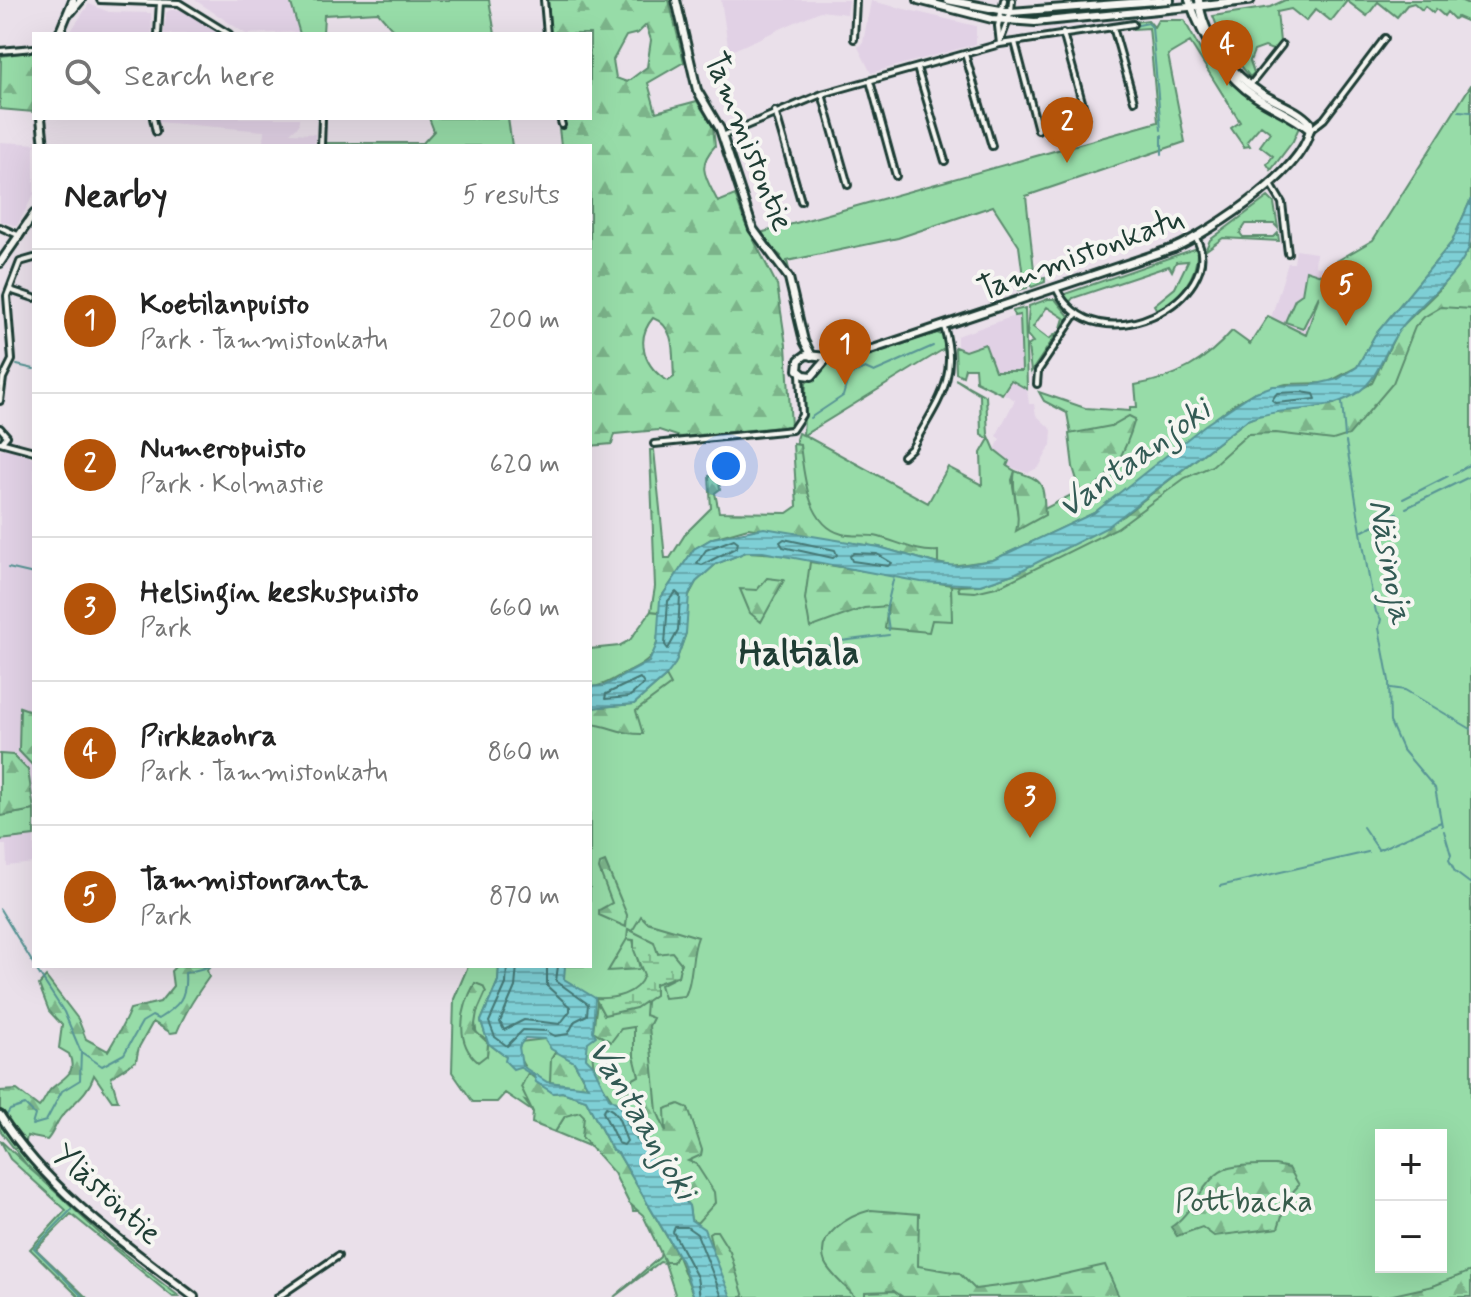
<!DOCTYPE html>
<meta charset="utf-8">
<style>
body{margin:0;font-family:Mynerve,sans-serif;background:#f6f6f6;color:#222}
.controls{position:absolute;right:24px;bottom:24px;display:grid;overflow:hidden;border-radius:0px;box-shadow:0 8px 32px #0002}
.controls button{width:72px;height:72px;display:grid;place-items:center;padding:0;border:0;border-bottom:2px solid #e0e0e0;background:#fff;color:#222;font:40px sans-serif}
.you{position:absolute;left:726px;top:466px;width:28px;height:28px;margin:-20px;border:6px solid #fff;border-radius:50%;background:#1a73e8;box-shadow:0 0 0 12px #1a73e833}
.badge{display:grid;place-items:center;width:52px;height:52px;border-radius:50%;background:#b45309;color:#fff;font-size:26px;font-weight:700}
.pin{position:absolute;translate:-50% -66px;filter:drop-shadow(0 2px 4px #0008)}
.pin::after{content:'';position:absolute;top:42px;width:28px;height:24px;background:inherit;clip-path:polygon(0 0,100% 0,50% 100%)}
.list{margin:0;padding:0;list-style:none}
h2{display:flex;justify-content:space-between;align-items:center;height:104px;margin:0;padding:0 32px;font-size:34px}
h2 small{font-size:26px;font-weight:400;color:#767676}
.list li{display:grid;grid-template-columns:52px 1fr auto;gap:24px;align-items:center;box-sizing:border-box;height:144px;padding:0 32px;border-top:2px solid #e0e0e0}
.list b{display:block;font-size:30px;white-space:nowrap}
.list p{margin:0;font-size:26px;white-space:nowrap;color:#767676}
.list em{font-size:26px;font-style:normal;color:#767676}
.icon{flex:none;width:44px;height:44px;fill:none;stroke:currentColor;stroke-width:2;stroke-linecap:round;stroke-linejoin:round}
.map{position:relative;flex:none;width:1471px;height:1297px;overflow:hidden}
.search{position:absolute;background:#fff;box-shadow:0 8px 32px #0002;left:32px;top:32px;width:560px;height:88px;display:flex;align-items:center;gap:20px;box-sizing:border-box;padding:0 28px;border-radius:0px;color:#767676;font-size:30px}
.panel{position:absolute;background:#fff;box-shadow:0 8px 32px #0002;left:32px;top:144px;width:560px;height:824px;border-radius:0px}
.map>svg:first-child{display:block}
</style>
<div class="map">
<svg width="1471" height="1297" viewBox="0 0 1471 1297">
<defs>
<pattern id="forest-firs" width="22" height="20" patternUnits="userSpaceOnUse" patternTransform="scale(2)"><rect width="22" height="20" fill="#97dca8"/><path d="M5 1l3.5 6h-7zM16 11l3.5 6h-7z" fill="#7bb48a"/></pattern>
<pattern id="wetland-marsh" width="20" height="14" patternUnits="userSpaceOnUse" patternTransform="scale(2)"><rect width="20" height="14" fill="#97dca8"/><path d="M1 5h8M5 5V1M11 12h8M15 12V8" fill="none" stroke="#7bb48a"/></pattern>
<pattern id="water-rules" width="6" height="5" patternUnits="userSpaceOnUse" patternTransform="scale(2)"><rect width="6" height="5" fill="#7ecfd5"/><path d="M0 2.5h6" fill="none" stroke="#67a9ae"/></pattern>
</defs>
<rect width="100%" height="100%" fill="#eae0ea"/>
<filter id="ink" filterUnits="userSpaceOnUse"><feTurbulence type="fractalNoise" baseFrequency=".0125" numOctaves="2"/><feDisplacementMap in="SourceGraphic" scale="16" xChannelSelector="R" yChannelSelector="G"/><feConvolveMatrix kernelMatrix="1 2 1 2 8 2 1 2 1" color-interpolation-filters="sRGB"/></filter>
<g filter="url(#ink)">
<path fill="#e1d1e5" d="M 195,0 L 290,0 L 301,32 L 246,34 Z
M 721,0 L 849,0 L 847,14 L 820,11 L 729,52 Z
M 871,1 L 976,26 L 976,44 L 871,73 L 858,47 L 863,42 Z
M 89,4 L 109,12 L 151,13 L 152,34 L 69,34 Z
M 170,10 L 186,10 L 223,34 L 164,34 L 166,13 Z
M 158,118 L 299,118 L 299,125 L 290,133 L 315,134 L 315,146 L 263,146 L 264,131 L 157,122 Z
M 0,142 L 38,144 L 34,146 L 34,194 L 17,226 L 0,221 Z
M 1296,250 L 1316,253 L 1315,266 L 1325,268 L 1306,335 L 1271,318 L 1288,263 L 1294,263 Z
M 1020,314 L 1022,371 L 995,371 L 957,354 L 957,336 Z
M 1011,380 L 1027,389 L 1029,404 L 1034,404 L 1036,415 L 1052,430 L 1051,445 L 1039,467 L 1028,473 L 1007,466 L 1006,457 L 995,450 L 1000,439 L 996,436 L 1015,400 L 1004,394 Z
M 8,448 L 34,458 L 34,863 L 7,866 L 6,845 L 0,845 L 0,449 Z"/>
<path fill="#97dca8" stroke="#5b8c6e" stroke-width="2" fill-rule="evenodd" d="M 290,0 L 489,0 L 495,34 L 397,34 L 378,12 L 324,15 L 323,34 L 300,34 Z
M 1285,0 L 1460,0 L 1471,5 L 1471,23 L 1457,17 L 1454,19 L 1447,12 L 1444,16 L 1436,9 L 1433,13 L 1425,6 L 1422,10 L 1414,3 L 1407,5 L 1397,17 L 1378,2 L 1367,16 L 1347,1 L 1331,21 L 1316,9 L 1306,21 L 1291,9 L 1277,12 L 1280,42 L 1275,51 L 1265,47 L 1254,51 L 1250,61 L 1254,73 L 1250,77 L 1225,46 L 1213,16 L 1270,7 Z
M 1148,20 L 1154,27 L 1158,20 L 1184,20 L 1202,53 L 1209,51 L 1239,87 L 1300,125 L 1293,141 L 1271,170 L 1267,164 L 1273,156 L 1260,146 L 1270,132 L 1261,125 L 1247,141 L 1250,146 L 1244,147 L 1231,128 L 1240,122 L 1190,42 L 1168,55 L 1185,142 L 1026,196 L 1035,279 L 1045,277 L 1045,282 L 1032,287 L 1028,283 L 1027,288 L 1019,290 L 1017,286 L 1024,284 L 1019,246 L 993,206 L 898,238 L 787,261 L 795,295 L 779,261 L 781,256 L 764,242 L 749,213 L 760,233 L 1158,122 L 1149,28 L 1133,29 L 1134,22 Z
M 1471,85 L 1471,199 L 1452,242 L 1375,335 L 1357,367 L 1327,383 L 1286,384 L 1253,393 L 1234,404 L 1094,513 L 993,560 L 951,566 L 856,545 L 807,518 L 796,439 L 798,433 L 803,435 L 806,383 L 831,360 L 859,357 L 937,333 L 944,336 L 948,347 L 948,372 L 944,349 L 804,435 L 928,503 L 948,467 L 982,485 L 981,453 L 989,439 L 981,434 L 980,395 L 955,379 L 986,396 L 988,434 L 995,450 L 1009,461 L 1007,466 L 1015,471 L 1012,480 L 1019,522 L 1081,490 L 1067,413 L 1044,401 L 1039,392 L 1085,408 L 1130,411 L 1130,407 L 1137,407 L 1135,385 C 1176,378 1205,362 1232,331 L 1250,344 L 1268,316 L 1306,335 L 1319,296 L 1303,328 L 1285,322 L 1295,299 L 1302,294 L 1306,270 L 1324,276 L 1325,268 L 1373,240 Z
M 429,118 L 508,118 L 512,146 L 327,146 L 327,143 L 423,143 L 434,131 Z
M 1268,197 L 1274,203 L 1278,228 L 1274,224 L 1246,224 L 1240,233 L 1243,237 L 1274,237 L 1278,233 L 1279,241 L 1223,238 L 1205,251 L 1210,240 Z
M 1471,245 L 1471,1297 L 712,1297 L 625,1140 L 540,966 L 590,966 L 590,695 L 675,664 L 686,633 L 686,601 L 696,582 L 716,564 L 746,552 L 780,554 L 921,582 L 969,587 L 1123,516 L 1247,420 L 1320,408 L 1427,303 L 1458,267 ZM 1381,1135 L 1441,1135 L 1441,1267 L 1381,1267 Z
M 1197,248 C 1199,277 1180,296 1158,312 L 1154,305 L 1175,288 L 1188,261 L 1176,262 L 1172,271 L 1169,266 L 1073,298 L 1069,303 L 1062,295 Z
M 1048,299 L 1055,299 L 1069,316 L 1061,328 L 1064,318 L 1047,307 L 1033,327 L 1049,339 L 1058,332 L 1031,372 L 1028,346 L 1033,342 L 1027,335 L 1029,306 Z
M 1025,308 L 1027,389 L 1011,380 L 1002,394 L 976,381 L 975,368 L 965,368 L 963,376 L 956,373 L 955,347 L 965,351 L 985,344 L 995,371 L 1022,371 L 1020,315 L 1014,316 L 1013,311 Z
M 651,611 L 660,612 C 656,655 659,658 620,676 C 608,682 603,686 590,687 L 590,649 L 619,646 L 630,640 Z
M 34,810 L 34,836 L 0,840 L 0,816 Z
M 468,966 L 499,966 L 498,981 L 481,1021 L 487,1039 L 477,1036 L 475,1023 L 469,1029 L 487,1055 L 488,1043 L 519,1067 L 526,1069 L 518,1056 L 520,1042 L 545,1039 L 556,1051 L 554,1055 L 573,1063 L 673,1262 L 677,1254 L 694,1297 L 676,1297 L 665,1263 L 660,1262 L 614,1297 L 660,1257 L 661,1251 L 644,1211 L 633,1211 C 629,1180 603,1158 583,1137 L 591,1147 L 555,1132 L 565,1116 L 525,1101 L 533,1112 L 505,1093 L 497,1102 L 473,1102 L 452,1072 L 454,999 Z
M 2,1124 C 51,1194 121,1246 189,1297 L 119,1247 L 29,1168 L 0,1130 Z
M 0,1140 L 110,1243 L 180,1297 L 173,1297 L 71,1214 L 36,1249 L 86,1297 L 79,1297 L 30,1249 L 66,1210 L 10,1159 Z"/>
<path fill="url(#forest-firs)" stroke="#5b8c6e" stroke-width="2" fill-rule="evenodd" d="M 548,0 L 669,0 L 684,62 L 648,83 L 656,112 L 697,101 L 713,127 L 715,146 C 695,167 707,179 718,202 L 735,195 L 745,223 L 777,285 L 786,345 L 791,426 L 680,437 L 659,430 L 615,434 L 612,444 L 590,446 L 590,146 L 561,146 L 559,128 L 565,127 L 564,118 L 590,118 L 590,34 L 550,34 ZM 646,25 L 651,40 L 647,67 L 627,82 L 616,78 L 613,60 L 626,36 L 638,33 ZM 653,318 C 677,327 672,356 674,377 L 668,381 C 645,368 634,340 653,318 Z
M 34,51 L 33,112 L 0,109 L 1,56 Z
M 1471,245 L 1471,309 L 1441,307 L 1424,317 L 1415,327 L 1393,383 L 1349,435 L 1333,440 L 1276,433 L 1248,434 L 1212,466 L 1185,478 L 1117,528 L 1000,586 L 975,592 L 959,591 L 958,586 L 980,585 L 1016,573 L 1123,516 L 1247,420 L 1264,413 L 1334,404 L 1372,383 L 1398,330 L 1439,290 Z
M 1129,416 L 1135,419 C 1125,454 1113,477 1082,497 L 1073,467 L 1069,434 L 1111,426 Z
M 793,444 L 800,445 C 804,474 807,525 842,534 C 854,537 867,534 879,537 C 898,542 918,553 938,551 L 938,564 L 879,547 L 748,528 L 713,538 L 694,549 L 660,599 L 660,612 L 651,611 L 655,587 L 650,450 L 654,450 L 665,558 L 670,558 L 686,533 L 711,508 L 709,476 L 718,475 L 720,489 L 715,493 L 719,512 L 787,513 L 797,506 Z
M 1015,471 C 1044,481 1043,481 1045,515 L 1016,531 C 1022,511 1010,492 1015,471 Z
M 810,562 L 951,585 L 952,621 L 932,620 L 929,632 L 885,628 L 888,606 L 864,608 L 810,628 L 805,599 Z
M 767,578 L 784,580 L 761,622 L 750,613 L 740,589 L 757,590 Z
M 666,676 L 671,685 L 636,711 L 643,734 C 620,735 610,725 590,724 L 590,708 L 634,704 Z
M 20,707 L 34,712 L 34,767 L 19,751 Z
M 0,754 L 13,755 L 28,770 L 34,810 L 0,816 Z
M 605,862 L 627,915 L 626,927 L 599,915 L 599,910 L 612,903 L 599,869 L 600,864 Z
M 641,916 L 647,922 L 698,937 C 690,957 694,977 685,996 L 664,998 L 660,985 L 678,976 L 679,969 L 631,933 Z
M 627,939 L 633,940 L 640,969 L 608,971 Z
M 176,966 L 211,966 L 207,970 L 209,977 C 196,995 185,1012 177,1032 L 171,1033 L 153,1022 L 139,1047 L 136,1061 L 111,1077 L 118,1101 L 112,1101 L 94,1075 C 88,1094 74,1102 61,1117 C 55,1125 53,1134 47,1140 L 27,1136 L 26,1142 L 0,1109 L 0,1091 L 17,1090 L 39,1107 C 44,1102 46,1095 50,1090 C 63,1077 78,1075 69,1054 L 59,1048 L 62,1025 L 49,1011 L 39,985 L 46,977 L 78,1019 L 86,1039 L 108,1051 C 116,1037 124,1025 130,1009 L 160,1002 L 173,986 L 171,971 Z
M 475,983 L 483,986 L 486,992 L 477,1012 L 474,1030 L 488,1043 L 487,1055 L 478,1062 C 454,1042 461,1008 475,983 Z
M 646,1002 L 645,1015 L 653,1018 L 649,1026 L 657,1111 L 666,1132 L 665,1109 L 679,1104 L 688,1108 L 702,1150 L 701,1155 L 688,1161 L 696,1164 L 714,1192 L 715,1203 L 697,1223 L 691,1220 L 689,1206 L 632,1134 C 626,1109 575,1068 599,1041 C 607,1057 612,1071 628,1082 L 639,1076 L 634,1056 L 634,1027 L 621,1029 L 611,1042 L 593,1031 L 597,1003 L 604,1014 Z
M 556,1051 L 574,1062 L 588,1088 L 550,1082 L 551,1059 Z
M 528,1073 L 553,1093 L 562,1092 L 586,1100 L 612,1150 L 618,1153 L 677,1254 L 673,1262 L 665,1262 L 643,1215 L 629,1203 L 614,1173 L 582,1137 L 584,1116 L 580,1112 L 565,1116 L 555,1132 L 532,1123 L 533,1112 L 521,1087 Z
M 1275,1165 L 1289,1168 L 1299,1185 L 1288,1197 L 1278,1228 L 1214,1236 L 1202,1227 L 1177,1236 L 1171,1227 C 1194,1213 1205,1174 1229,1168 C 1243,1164 1261,1165 1275,1165 Z
M 871,1210 L 919,1214 L 918,1266 L 959,1273 L 975,1289 L 1030,1282 L 1105,1265 L 1119,1297 L 903,1297 L 894,1291 L 865,1292 L 865,1297 L 855,1297 C 847,1288 830,1274 825,1263 C 814,1234 851,1215 871,1210 Z
M 712,1231 L 717,1231 L 730,1252 L 744,1297 L 731,1297 L 715,1263 L 709,1233 Z
M 1471,1271 L 1471,1297 L 1384,1297 L 1433,1286 Z"/>
<path fill="url(#wetland-marsh)" stroke="#5b8c6e" stroke-width="2" d="M 628,929 L 654,942 L 658,954 L 672,952 L 681,963 L 678,976 L 655,984 L 655,995 L 636,1008 L 604,1015 L 595,998 C 614,999 637,995 644,975 L 634,950 L 634,940 L 627,939 Z"/>
<path fill="url(#water-rules)" stroke="#589595" stroke-width="2" fill-rule="evenodd" d="M 1471,199 C 1471,213 1471,235 1469,248 C 1453,283 1419,302 1398,332 C 1380,357 1379,384 1348,398 C 1315,414 1281,406 1247,420 L 1106,528 L 1016,573 L 980,585 L 921,582 L 763,552 L 746,552 L 716,564 L 696,582 L 689,594 L 686,633 L 675,664 L 666,676 L 634,704 L 590,708 L 590,687 L 604,686 L 649,662 L 657,644 L 660,599 L 694,549 L 713,538 L 764,528 L 879,547 L 938,564 L 957,566 L 993,560 L 1094,513 L 1205,425 L 1253,393 L 1273,386 L 1312,385 L 1338,379 L 1357,367 L 1375,335 L 1452,242 Z
M 499,966 L 565,966 L 564,979 L 595,998 L 593,1031 L 596,1036 L 588,1042 L 586,1058 L 593,1065 L 609,1098 L 620,1105 L 632,1134 L 689,1206 L 691,1220 L 704,1229 L 731,1297 L 694,1297 L 682,1262 L 618,1153 L 612,1150 L 586,1100 L 562,1092 L 553,1093 L 536,1082 L 534,1076 L 519,1067 L 513,1069 L 505,1061 L 506,1057 L 488,1043 L 481,1021 L 498,981 ZM 525,1038 L 545,1039 L 551,1049 L 574,1062 L 588,1087 L 547,1082 L 522,1066 L 519,1047 Z"/>
<g fill="none" stroke-linecap="round" stroke-linejoin="round">
<path stroke="#457774" stroke-width="2" d="M 1301,392 L 1314,394 L 1316,399 L 1276,403 L 1272,400 L 1277,393 Z
M 734,539 L 738,542 L 737,547 L 702,565 L 697,563 L 706,550 Z
M 784,539 L 835,550 L 837,555 L 833,558 L 783,547 L 780,542 Z
M 854,553 L 877,554 L 892,563 L 888,566 L 852,561 L 850,556 Z
M 676,592 L 680,596 L 678,631 L 668,649 L 665,645 L 668,601 Z
M 640,678 L 644,684 L 629,697 L 605,699 L 606,694 Z
M 507,966 L 506,984 L 489,1022 L 495,1037 L 507,1046 L 523,1030 L 546,1031 L 555,1036 L 568,1034 L 575,1021 L 587,1015 L 588,1004 L 556,981 L 558,966
M 517,966 L 515,987 L 500,1022 L 504,1030 L 524,1020 L 560,1024 L 570,1011 L 570,1007 L 547,986 L 547,966
M 606,1107 C 621,1112 621,1129 627,1141 L 624,1145 L 618,1143 L 603,1112 Z
M 700,1297 L 697,1277 L 673,1232 L 675,1227 L 687,1227 L 697,1234 L 722,1297"/>
<path stroke="#589595" stroke-width="2" d="M 1134,26 L 1148,23 L 1152,27 L 1161,130
M 1459,111 L 1471,112
M 1162,135 L 1162,154
M 17,365 L 34,369
M 1342,402 L 1345,437
M 810,418 L 843,396 L 849,375 L 865,368 L 874,372 L 933,346
M 1346,442 C 1357,500 1363,555 1376,612 L 1381,619 L 1379,628 L 1389,681 L 1390,722 L 1402,749 L 1435,788 L 1442,826
M 1453,474 L 1471,464
M 1403,499 L 1448,476
M 1406,508 L 1471,476
M 1363,531 L 1397,513
M 8,568 L 34,574
M 889,630 L 886,610 L 894,576
M 819,650 L 841,641 L 889,635
M 802,660 L 816,652
M 1391,688 L 1405,690 L 1471,729
M 1363,827 L 1378,849
M 1444,831 L 1451,855 L 1449,860 L 1455,872 L 1471,884
M 1378,850 L 1441,822
M 1220,886 L 1368,852
M 0,909 L 34,965
M 34,966 L 64,1012 L 81,1052
M 6,1116 L 10,1110 L 25,1105 L 35,1115 L 32,1125 L 46,1121 L 62,1091 L 80,1080 L 81,1052 L 102,1066 L 124,1054 L 142,1022 L 152,1016 L 158,1019 C 179,1006 187,998 185,973 L 212,966
M 71,1210 L 34,1248 L 83,1297"/>
<g stroke="#1f3d34" stroke-width="10">
<path id="minor" d="M 100,0 L 179,3 L 229,34
M 544,0 L 547,34
M 1113,27 L 1134,101
M 1063,33 L 1086,116
M 158,34 L 160,2
M 854,39 L 856,0
M 1001,39 L 1011,12 L 1012,0
M 1015,42 L 1038,130
M 1000,44 L 998,26 L 1004,0
M 0,51 L 34,48
M 965,54 L 992,146
M 917,68 L 945,161
M 870,81 L 896,176
M 1251,84 L 1282,45
M 822,94 L 848,185
M 775,111 L 801,201
M 153,118 L 156,132
M 560,118 L 562,125
M 1310,130 L 1324,119 L 1385,38
M 722,136 L 822,94 L 1000,44 L 1133,24
M 321,146 L 322,118
M 1270,183 L 1282,203 L 1288,253
M 0,227 L 20,236
M 1056,288 C 1096,370 1229,296 1196,238
M 10,290 L 34,298
M 1037,384 L 1038,371 L 1077,313
M 0,401 L 3,378 L 12,360 L 7,296 L 20,262 L 34,258
M 0,428 L 7,436 L 2,442
M 0,442 L 34,451
M 654,444 L 792,430 L 802,415 L 800,373
M 903,456 L 912,448 C 936,403 960,379 944,327
M 278,1297 L 338,1256"/>
</g>
<g stroke="#1f3d34" stroke-width="12">
<path id="tertiary" d="M 676,0 L 697,90 L 720,129 L 753,229 L 789,278 L 804,341 L 812,356
M 1189,0 C 1202,36 1223,76 1256,97 C 1274,109 1294,116 1310,130
M 71,12 L 81,0
M 59,34 L 73,0
M 41,118 L 44,146
M 0,263 L 34,214
M 828,357 L 812,376 L 804,375 L 798,370 L 799,360 L 806,355 L 828,357 L 864,352 L 1174,248 C 1210,232 1313,166 1310,123 C 1298,109 1277,103 1261,93 C 1232,75 1202,35 1199,0"/>
</g>
<g stroke="#1f3d34" stroke-width="12">
<path id="secondary" d="M 918,0 L 992,19 L 1035,22 L 1199,6
M 947,0 L 1011,12 L 1170,0
M 0,1115 C 47,1190 124,1244 194,1297"/>
</g>
<g stroke="#1f3d34" stroke-width="13">
<path id="primary" d="M 1199,6 L 1250,0"/>
</g>
<use href="#minor" stroke="#f6f6f2" stroke-width="4"/>
<use href="#tertiary" stroke="#f6f6f2" stroke-width="6"/>
<use href="#secondary" stroke="#f6f6f2" stroke-width="6"/>
<use href="#primary" stroke="#f6f6f2" stroke-width="7"/>
</g>
</g>
<g text-anchor="middle" stroke-width="8" stroke-linejoin="round" paint-order="stroke">
<g font-size="32" fill="#1f3d34" stroke="#f6f6f2">
<text transform="translate(750 141) rotate(68)" y="11">Tammistontie</text>
<text transform="translate(1080 253) rotate(-20)" y="11">Tammistonkatu</text>
<text transform="translate(108 1193) rotate(42)" y="11">Ylästöntie</text>
</g>
<g font-size="32" fill="#375d4b" stroke="#f6f6f2">
<text x="1244" y="1211">Pottbacka</text>
</g>
<g font-size="34" font-style="italic" fill="#325a54" stroke="#f6f6f2">
<text transform="translate(1133 457) rotate(-36)" y="12">Vantaanjoki</text>
<text transform="translate(1392 561) rotate(80)" y="12">Näsinoja</text>
<text transform="translate(644 1119) rotate(59)" y="12">Vantaanjoki</text>
</g>
<g font-size="36" font-weight="bold" fill="#1f3d34" stroke="#f6f6f2">
<text x="799" y="664">Haltiala</text>
</g>
</g>
</svg>
<div class="controls">
<button>+</button>
<button>−</button>
</div>
<div class="you"></div>
<div class="pin badge" style="left:845px;top:385px">1</div>
<div class="pin badge" style="left:1067px;top:163px">2</div>
<div class="pin badge" style="left:1030px;top:838px">3</div>
<div class="pin badge" style="left:1227px;top:86px">4</div>
<div class="pin badge" style="left:1346px;top:326px">5</div>
<div class="search"><svg class="icon" aria-label="search" viewBox="0 0 24 24"><circle cx="10" cy="10" r="6"/><path d="M15 15l6 6"/></svg>Search here</div>
<section class="panel">
<h2>Nearby<small>5 results</small></h2>
<ul class="list">
<li><span class="badge">1</span><div><b>Koetilanpuisto</b><p>Park · Tammistonkatu</p></div><em>200 m</em></li>
<li><span class="badge">2</span><div><b>Numeropuisto</b><p>Park · Kolmastie</p></div><em>620 m</em></li>
<li><span class="badge">3</span><div><b>Helsingin keskuspuisto</b><p>Park</p></div><em>660 m</em></li>
<li><span class="badge">4</span><div><b>Pirkkaohra</b><p>Park · Tammistonkatu</p></div><em>860 m</em></li>
<li><span class="badge">5</span><div><b>Tammistonranta</b><p>Park</p></div><em>870 m</em></li>
</ul>
</section>
</div>
